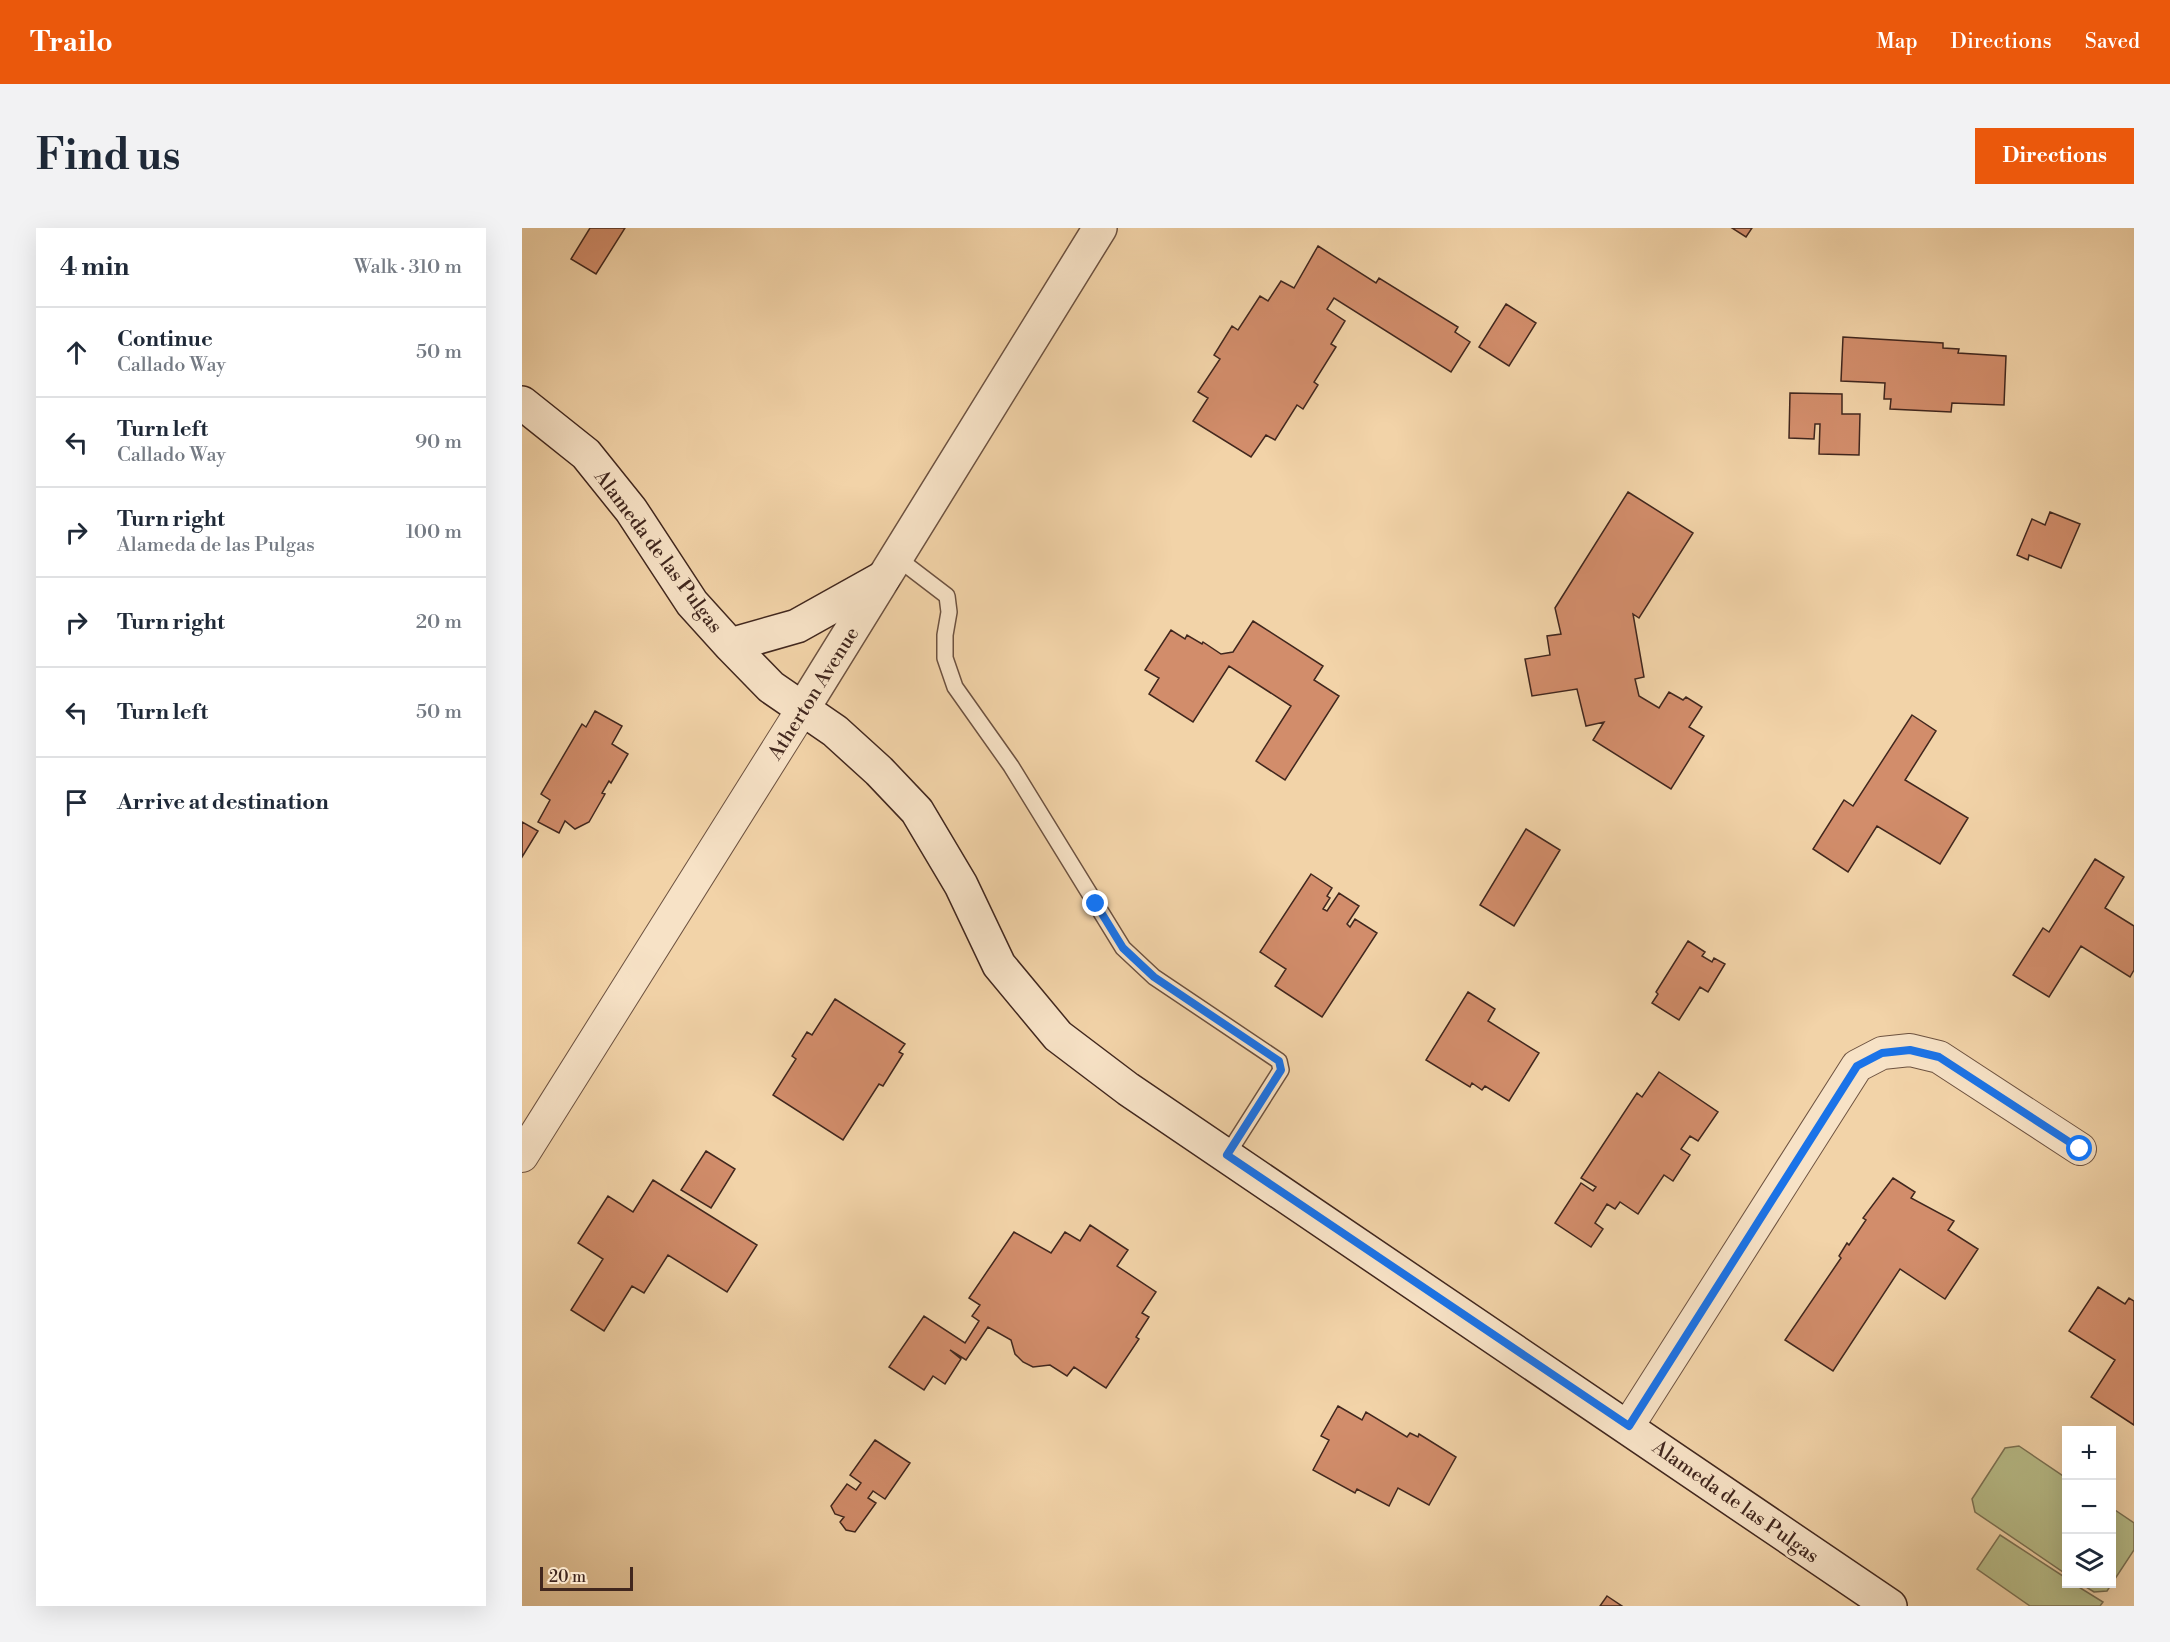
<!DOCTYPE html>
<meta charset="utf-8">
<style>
body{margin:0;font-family:"Libre Bodoni",serif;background:#f2f2f3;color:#1f2937}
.controls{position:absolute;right:18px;bottom:18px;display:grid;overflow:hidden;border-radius:0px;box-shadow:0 6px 24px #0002}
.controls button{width:54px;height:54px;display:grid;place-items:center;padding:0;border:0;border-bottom:2px solid #e0e1e3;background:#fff;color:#1f2937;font:30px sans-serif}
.scale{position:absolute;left:18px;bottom:15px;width:93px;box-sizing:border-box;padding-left:6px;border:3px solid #41271e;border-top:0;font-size:16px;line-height:21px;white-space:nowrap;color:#41271e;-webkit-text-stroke:4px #f7e2c6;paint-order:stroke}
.stop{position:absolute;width:18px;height:18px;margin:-14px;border:4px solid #1a73e8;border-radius:50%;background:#fff}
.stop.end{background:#1a73e8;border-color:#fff;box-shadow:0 2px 6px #0008}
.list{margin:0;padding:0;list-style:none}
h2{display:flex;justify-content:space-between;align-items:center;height:78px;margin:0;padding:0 24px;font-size:26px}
h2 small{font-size:20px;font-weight:400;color:#747a83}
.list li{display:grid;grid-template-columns:39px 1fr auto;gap:18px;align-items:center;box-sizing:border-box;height:90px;padding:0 24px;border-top:2px solid #e0e1e3}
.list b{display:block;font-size:22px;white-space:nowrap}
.list p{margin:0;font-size:20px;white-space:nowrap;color:#747a83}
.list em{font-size:20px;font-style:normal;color:#747a83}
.icon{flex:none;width:33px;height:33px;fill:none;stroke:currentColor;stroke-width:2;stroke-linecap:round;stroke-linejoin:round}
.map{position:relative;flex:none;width:1612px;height:1378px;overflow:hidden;border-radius:0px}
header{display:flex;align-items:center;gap:36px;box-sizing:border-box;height:84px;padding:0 30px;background:#ea580c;color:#fff}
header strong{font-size:28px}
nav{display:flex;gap:33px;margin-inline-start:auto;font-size:21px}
.intro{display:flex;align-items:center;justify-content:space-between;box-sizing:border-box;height:144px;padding:0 36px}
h1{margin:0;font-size:42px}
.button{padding:15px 27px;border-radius:0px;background:#ea580c;color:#fff;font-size:21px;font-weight:700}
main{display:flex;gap:36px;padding:0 36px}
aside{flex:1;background:#fff;border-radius:0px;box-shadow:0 6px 24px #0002}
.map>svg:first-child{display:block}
</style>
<header>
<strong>Trailo</strong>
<nav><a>Map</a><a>Directions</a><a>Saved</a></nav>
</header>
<div class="intro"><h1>Find us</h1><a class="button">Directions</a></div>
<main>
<aside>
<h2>4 min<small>Walk · 310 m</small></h2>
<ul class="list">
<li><svg class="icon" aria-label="ahead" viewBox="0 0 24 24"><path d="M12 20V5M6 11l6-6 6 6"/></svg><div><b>Continue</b><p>Callado Way</p></div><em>50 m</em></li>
<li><svg class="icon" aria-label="left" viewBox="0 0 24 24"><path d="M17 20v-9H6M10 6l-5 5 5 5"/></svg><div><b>Turn left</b><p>Callado Way</p></div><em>90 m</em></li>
<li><svg class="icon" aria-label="right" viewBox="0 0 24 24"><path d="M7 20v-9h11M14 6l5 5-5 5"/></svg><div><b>Turn right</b><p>Alameda de las Pulgas</p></div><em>100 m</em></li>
<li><svg class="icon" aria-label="right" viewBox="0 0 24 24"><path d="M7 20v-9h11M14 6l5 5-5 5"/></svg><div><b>Turn right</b></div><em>20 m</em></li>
<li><svg class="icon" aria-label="left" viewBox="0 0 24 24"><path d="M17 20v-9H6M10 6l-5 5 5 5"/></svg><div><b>Turn left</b></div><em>50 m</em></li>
<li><svg class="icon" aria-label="arrive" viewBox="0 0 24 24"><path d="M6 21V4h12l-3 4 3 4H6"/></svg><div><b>Arrive at destination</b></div></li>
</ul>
</aside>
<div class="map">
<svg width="1612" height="1378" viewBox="0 0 1612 1378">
<rect width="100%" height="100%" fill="#f2d3a8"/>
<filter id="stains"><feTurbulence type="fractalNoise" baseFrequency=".00333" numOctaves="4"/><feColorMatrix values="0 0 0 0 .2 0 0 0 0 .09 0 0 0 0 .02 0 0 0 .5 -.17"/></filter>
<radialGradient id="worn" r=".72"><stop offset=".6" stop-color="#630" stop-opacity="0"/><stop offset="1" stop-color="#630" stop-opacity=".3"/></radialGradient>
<path fill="#b8bd89" stroke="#7c7254" stroke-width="1.5" d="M 1497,1218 L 1544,1250 L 1544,1346 L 1453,1284 L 1450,1271 L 1483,1220 Z
M 1590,1280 L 1612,1295 L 1612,1322 L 1585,1363 L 1572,1364 L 1559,1356 L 1590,1356 Z
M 1478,1307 L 1544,1350 L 1544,1356 L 1552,1356 L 1581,1374 L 1578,1378 L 1508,1378 L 1455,1341 Z"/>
<path fill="#d28d6b" stroke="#41271e" stroke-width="1.5" d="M 68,0 L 103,0 L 74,46 L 49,31 Z
M 1210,0 L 1230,0 L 1224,9 Z
M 796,18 L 854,55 L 857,50 L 936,99 L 933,104 L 948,114 L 929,144 L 812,70 L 805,81 L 823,93 L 809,116 L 814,119 L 792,154 L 796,157 L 781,181 L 775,177 L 753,212 L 744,207 L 729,229 L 671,193 L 686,170 L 676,164 L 698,131 L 692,127 L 710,98 L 716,102 L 738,68 L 746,73 L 759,53 L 772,60 Z
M 984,76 L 1014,95 L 987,138 L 957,119 Z
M 1321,109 L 1421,115 L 1421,120 L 1437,121 L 1436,125 L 1484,128 L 1482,177 L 1430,175 L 1429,184 L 1368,181 L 1369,171 L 1362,171 L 1363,155 L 1319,153 Z
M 1268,165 L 1320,166 L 1320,186 L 1338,186 L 1337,227 L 1297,226 L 1298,196 L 1293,196 L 1292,211 L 1267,210 Z
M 1106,264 L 1171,305 L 1117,390 L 1111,386 L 1122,449 L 1113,451 L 1117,468 L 1137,480 L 1147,464 L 1161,472 L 1164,469 L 1180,479 L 1167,499 L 1182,508 L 1149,561 L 1071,512 L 1082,494 L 1064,498 L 1055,461 L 1010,468 L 1003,431 L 1028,427 L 1025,408 L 1039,406 L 1033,380 Z
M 1528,284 L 1558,296 L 1539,340 L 1507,327 L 1506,332 L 1495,327 L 1510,291 L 1523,297 Z
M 731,393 L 801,438 L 792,452 L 817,468 L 763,552 L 734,533 L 769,478 L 707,438 L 671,494 L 627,466 L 637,450 L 623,442 L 649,402 L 663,411 L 665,407 L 680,416 L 681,414 L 699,426 L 711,424 Z
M 73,483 L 100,498 L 90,516 L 106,526 L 89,555 L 87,553 L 80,565 L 83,566 L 67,594 L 53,601 L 43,593 L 37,605 L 16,594 L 28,572 L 19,566 L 60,496 L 64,499 Z
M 1390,487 L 1414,503 L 1383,552 L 1446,590 L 1418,636 L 1355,598 L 1326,644 L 1291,621 L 1322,572 L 1331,578 Z
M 0,594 L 16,603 L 0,629 Z
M 1004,601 L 1038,622 L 992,698 L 958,677 Z
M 1573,631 L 1602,649 L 1583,680 L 1612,698 L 1612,742 L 1608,749 L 1559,718 L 1527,769 L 1491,747 L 1521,700 L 1527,704 Z
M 789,646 L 810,660 L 805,668 L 808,670 L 801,681 L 805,683 L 817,665 L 837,678 L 825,696 L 828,699 L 833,691 L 855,705 L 800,789 L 753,758 L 764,741 L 738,724 Z
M 1166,713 L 1183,724 L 1180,728 L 1190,734 L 1192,730 L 1203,736 L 1186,764 L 1178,759 L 1157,792 L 1130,775 L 1136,766 L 1134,764 Z
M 946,764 L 973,781 L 966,793 L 1017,825 L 987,873 L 963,858 L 960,862 L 950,855 L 948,859 L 904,832 Z
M 313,771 L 383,816 L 377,824 L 381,826 L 361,858 L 357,856 L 321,912 L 251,867 L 274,831 L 270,828 L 285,804 L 290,807 Z
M 1137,844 L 1196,884 L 1176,913 L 1168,908 L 1159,921 L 1168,927 L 1151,953 L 1142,947 L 1116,986 L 1098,974 L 1093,981 L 1085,976 L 1073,995 L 1081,1001 L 1069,1019 L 1033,995 L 1059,955 L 1071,963 L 1074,959 L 1059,950 L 1115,865 L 1120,869 Z
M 184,923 L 213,941 L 189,980 L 159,962 Z
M 1371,950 L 1393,964 L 1389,970 L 1432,993 L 1426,1002 L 1456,1021 L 1423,1071 L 1378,1041 L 1311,1143 L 1263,1112 L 1319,1030 L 1317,1028 L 1325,1015 L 1327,1017 L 1344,992 L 1341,990 Z
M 131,952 L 235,1017 L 205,1064 L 146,1027 L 122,1065 L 110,1058 L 82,1103 L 49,1082 L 81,1031 L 56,1015 L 86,968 L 111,984 Z
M 568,997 L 606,1022 L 595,1038 L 634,1064 L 620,1085 L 627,1089 L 614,1109 L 617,1111 L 584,1160 L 552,1139 L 545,1148 L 528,1137 L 511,1139 L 501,1134 L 493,1126 L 489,1112 L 466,1099 L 444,1132 L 428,1122 L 439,1131 L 423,1156 L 411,1148 L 402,1162 L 367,1139 L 402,1088 L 443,1115 L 457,1093 L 450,1088 L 458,1077 L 447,1070 L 492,1004 L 529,1025 L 543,1004 L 558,1013 Z
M 1576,1059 L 1603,1076 L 1607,1070 L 1612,1073 L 1612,1197 L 1569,1169 L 1593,1132 L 1547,1103 Z
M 816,1178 L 840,1192 L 844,1184 L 885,1209 L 888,1205 L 896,1209 L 897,1206 L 934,1229 L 907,1277 L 876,1260 L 867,1278 L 835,1261 L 833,1265 L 791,1242 L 807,1212 L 799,1208 Z
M 353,1212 L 388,1235 L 363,1271 L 351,1263 L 346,1270 L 354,1275 L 333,1304 L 324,1302 L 318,1294 L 322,1289 L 313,1286 L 309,1278 L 325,1256 L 334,1262 L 339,1255 L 328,1247 Z
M 1085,1368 L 1100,1378 L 1078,1378 Z"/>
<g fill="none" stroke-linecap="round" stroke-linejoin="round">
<g stroke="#6d5240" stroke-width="18">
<path id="service" d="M 374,329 L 425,368 L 427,384 L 423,407 L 423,430 L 433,459 L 489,538 L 601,720 L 632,749 L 757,833 L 759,842 L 705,927"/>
</g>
<g stroke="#6d5240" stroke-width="34">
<path id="minor" d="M 0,928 L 280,482
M 1106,1198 L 1335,838 L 1360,825 L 1388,822 L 1417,829 L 1558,921"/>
</g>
<g stroke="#6d5240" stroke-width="36">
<path id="tertiary" d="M 280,482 L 578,0"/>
</g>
<g stroke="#41271e" stroke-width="36">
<path id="secondary" d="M 0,175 L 64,226 L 109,282 L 170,375 L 208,417 L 249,459 L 313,503 L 357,543 L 395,583 L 439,657 L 477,737 L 536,808 L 606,861 L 1368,1378
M 208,417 L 275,398 L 361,350"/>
</g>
<use href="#service" stroke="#f7e2c6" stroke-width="15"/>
<use href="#minor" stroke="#f7e2c6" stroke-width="32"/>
<use href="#tertiary" stroke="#f7e2c6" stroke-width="33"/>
<use href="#secondary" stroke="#f7e2c6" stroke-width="33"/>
</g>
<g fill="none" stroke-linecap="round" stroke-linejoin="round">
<path stroke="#1a73e8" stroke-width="8" d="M 574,676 L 601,720 L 632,749 L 757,833 L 759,842 L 705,927 L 1107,1198 L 1335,838 L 1360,825 L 1388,822 L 1417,829 L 1558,921"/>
</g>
<g text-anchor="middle" stroke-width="6" stroke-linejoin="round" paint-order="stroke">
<g font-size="20" fill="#41271e" stroke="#f7e2c6">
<text transform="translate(137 323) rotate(53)" y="7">Alameda de las Pulgas</text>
<text transform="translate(291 465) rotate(-58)" y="7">Atherton Avenue</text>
<text transform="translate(1214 1273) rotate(35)" y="7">Alameda de las Pulgas</text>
</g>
</g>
<rect width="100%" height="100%" filter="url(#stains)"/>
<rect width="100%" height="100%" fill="url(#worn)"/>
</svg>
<div class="controls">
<button>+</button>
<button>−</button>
<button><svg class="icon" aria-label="layers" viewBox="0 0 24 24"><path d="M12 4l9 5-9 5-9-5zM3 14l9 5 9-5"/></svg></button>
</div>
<div class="scale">20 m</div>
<div class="stop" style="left:1558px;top:921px"></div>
<div class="stop end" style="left:574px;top:676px"></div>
</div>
</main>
